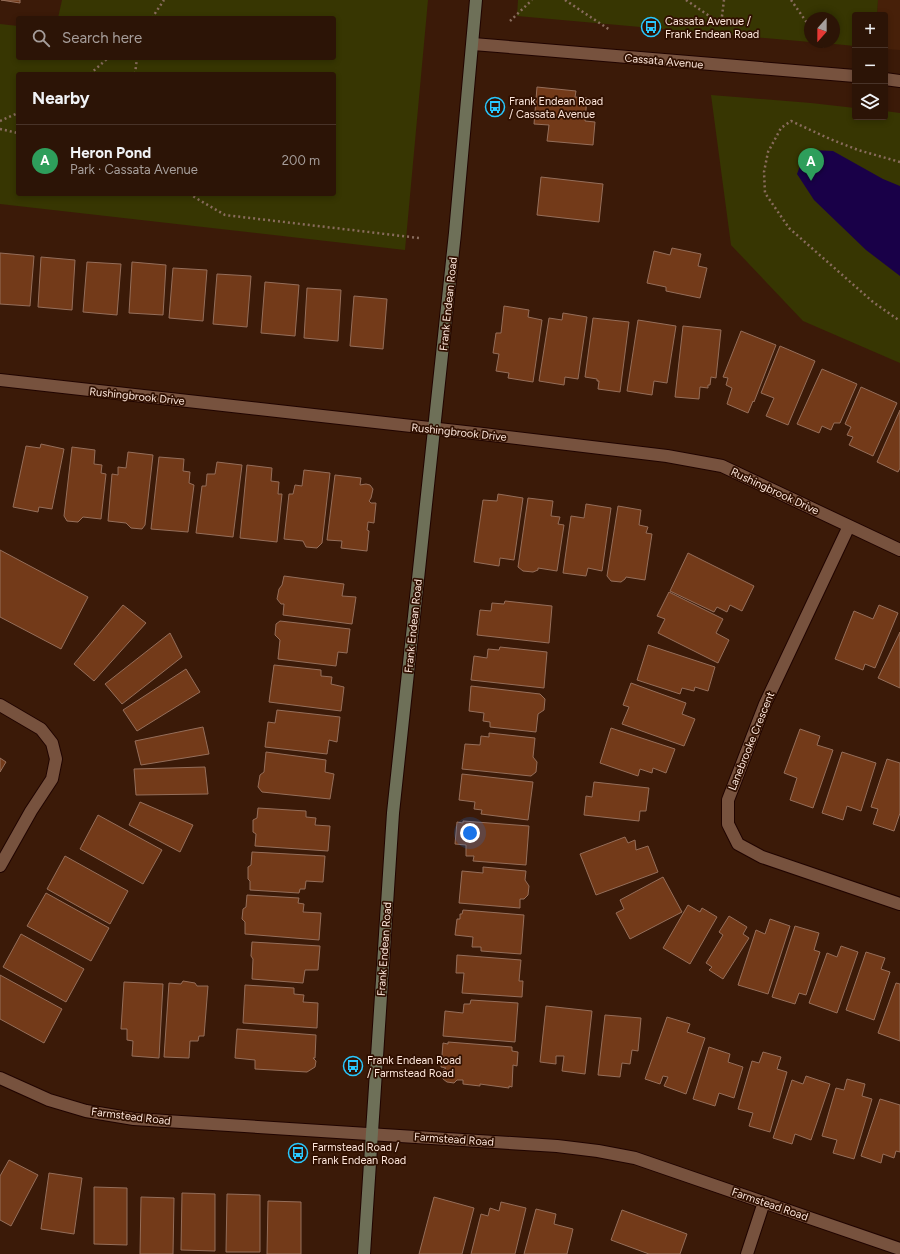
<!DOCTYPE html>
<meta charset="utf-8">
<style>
body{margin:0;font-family:Figtree,sans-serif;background:#382114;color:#f1f3f6}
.controls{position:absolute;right:12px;top:12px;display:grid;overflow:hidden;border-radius:4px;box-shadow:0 2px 6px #0003}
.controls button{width:36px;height:36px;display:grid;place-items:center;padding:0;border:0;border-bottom:1px solid #483328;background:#2c1406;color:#f1f3f6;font:20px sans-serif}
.compass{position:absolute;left:804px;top:12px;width:36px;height:36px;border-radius:50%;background:#2c1406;box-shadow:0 2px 6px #0003;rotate:201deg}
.you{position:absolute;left:470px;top:833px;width:14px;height:14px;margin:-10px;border:3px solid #fff;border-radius:50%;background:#1a73e8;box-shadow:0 0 0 6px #1a73e833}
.badge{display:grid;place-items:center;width:26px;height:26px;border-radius:50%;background:#0b8043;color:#fff;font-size:13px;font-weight:700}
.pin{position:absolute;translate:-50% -33px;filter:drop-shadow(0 1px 2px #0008)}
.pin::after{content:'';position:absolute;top:21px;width:14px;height:12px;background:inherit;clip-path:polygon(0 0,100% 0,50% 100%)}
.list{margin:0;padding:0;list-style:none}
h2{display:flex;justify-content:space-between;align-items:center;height:52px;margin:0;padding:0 16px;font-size:17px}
h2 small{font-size:13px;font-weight:400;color:#a69e9b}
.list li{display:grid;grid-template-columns:26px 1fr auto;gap:12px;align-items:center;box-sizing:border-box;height:72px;padding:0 16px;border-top:1px solid #483328}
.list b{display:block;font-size:15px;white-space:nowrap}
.list p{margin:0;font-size:13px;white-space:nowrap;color:#a69e9b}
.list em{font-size:13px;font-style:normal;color:#a69e9b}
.icon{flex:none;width:22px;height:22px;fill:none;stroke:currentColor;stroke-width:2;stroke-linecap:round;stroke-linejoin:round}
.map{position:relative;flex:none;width:900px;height:1254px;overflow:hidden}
.search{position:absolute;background:#2c1406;box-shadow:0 2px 6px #0003;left:16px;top:16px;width:320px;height:44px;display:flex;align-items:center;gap:10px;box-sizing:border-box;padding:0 14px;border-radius:4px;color:#a69e9b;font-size:15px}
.panel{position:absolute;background:#2c1406;box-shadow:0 2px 6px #0003;left:16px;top:72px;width:320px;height:124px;border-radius:4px}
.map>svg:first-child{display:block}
</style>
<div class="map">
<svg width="900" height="1254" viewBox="0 0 900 1254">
<rect width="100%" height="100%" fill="#3b1a08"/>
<path fill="#472009" d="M 878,0 L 900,0 L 900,50 L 885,49 L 885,15 L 877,15 Z"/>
<path fill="#373602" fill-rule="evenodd" d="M 62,0 L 428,0 L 405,250 L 0,204 L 0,24 L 18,26 L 18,58 L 334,58 L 334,18 L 58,18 ZM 18,74 L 334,74 L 334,194 L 18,194 Z
M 518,0 L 878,0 L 877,15 L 855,15 L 855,46 L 813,42 L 834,42 L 834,18 L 810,18 L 810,42 L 517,16 Z
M 711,95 L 811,103 L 855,108 L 855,117 L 885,117 L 885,111 L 900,113 L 900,363 L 803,321 L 731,245 Z"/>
<path fill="#190048" d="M 812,150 L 833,151 L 883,179 L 900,186 L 900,276 L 866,250 L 814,200 L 797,174 L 803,158 Z"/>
<path fill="#733a19" stroke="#956e5a" d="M 1,0 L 20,0 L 20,3 Z
M 537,87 L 576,91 L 575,97 L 587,98 L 585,121 L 595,122 L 593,145 L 547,141 L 549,125 L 534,124 Z
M 541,177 L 603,184 L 599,222 L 537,215 Z
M 672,248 L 701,254 L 698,266 L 707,268 L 700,298 L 666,291 L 666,287 L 647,283 L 654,251 L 670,255 Z
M 0,253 L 34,256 L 30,306 L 0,304 Z
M 41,257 L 75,260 L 72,310 L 38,307 Z
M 87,262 L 121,264 L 117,315 L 83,312 Z
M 132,262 L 166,265 L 163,315 L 129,313 Z
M 173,268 L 207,270 L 203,321 L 169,318 Z
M 217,274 L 251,276 L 247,327 L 213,324 Z
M 265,282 L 299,285 L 295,336 L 261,333 Z
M 307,288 L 341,290 L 338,341 L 304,338 Z
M 354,296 L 387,299 L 383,349 L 350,346 Z
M 504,306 L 529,310 L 528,317 L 542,320 L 533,382 L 508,378 L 509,373 L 496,371 L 499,354 L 493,353 L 496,333 L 501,333 Z
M 563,313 L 587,317 L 578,379 L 565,377 L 564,385 L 539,381 L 549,318 L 562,320 Z
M 593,318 L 629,322 L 620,392 L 598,389 L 599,381 L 597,381 L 597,379 L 585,377 Z
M 638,320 L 676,326 L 667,383 L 654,381 L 652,395 L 627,391 Z
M 683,326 L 721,330 L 716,378 L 711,377 L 710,385 L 708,385 L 708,388 L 700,387 L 699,399 L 675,397 Z
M 741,331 L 776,345 L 754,402 L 753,401 L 748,413 L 727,404 L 732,388 L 726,385 L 728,378 L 723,377 Z
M 780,346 L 815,361 L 788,425 L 766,416 L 774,398 L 761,393 Z
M 822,369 L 857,384 L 840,423 L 834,423 L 831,430 L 822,426 L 819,433 L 797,424 Z
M 861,387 L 897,403 L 873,456 L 849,445 L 853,437 L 847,435 L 851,427 L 845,424 Z
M 900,410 L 900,468 L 898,472 L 877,462 Z
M 41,444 L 64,449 L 52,509 L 39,507 L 38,512 L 13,507 L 26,446 L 40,448 Z
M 72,447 L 95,450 L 94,464 L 102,465 L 101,473 L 106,474 L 101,519 L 83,517 L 78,522 L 67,521 L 64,516 Z
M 128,452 L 153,455 L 145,525 L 142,529 L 131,528 L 126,523 L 108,521 L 112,474 L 118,475 L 118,467 L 126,468 Z
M 159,457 L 184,459 L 183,471 L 190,472 L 189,483 L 194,485 L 188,532 L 151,529 Z
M 217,462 L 242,465 L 233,537 L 196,533 L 202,486 L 206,486 L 207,474 L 215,474 Z
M 247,465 L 272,468 L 271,481 L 279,482 L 278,494 L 282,494 L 277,542 L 240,538 Z
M 304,470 L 330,473 L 322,543 L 317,548 L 306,547 L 303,541 L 284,539 L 289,494 L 293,494 L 295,485 L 302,486 Z
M 335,475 L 361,478 L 360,485 L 366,484 L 370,485 L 373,489 L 371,498 L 369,501 L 371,503 L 376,503 L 374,523 L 368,522 L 367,530 L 369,531 L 367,551 L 341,548 L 342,541 L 327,540 Z
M 498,494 L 523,498 L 514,560 L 500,558 L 499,566 L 474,562 L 483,500 L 497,501 Z
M 528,498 L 553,501 L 551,516 L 560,517 L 558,524 L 564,525 L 557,571 L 538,568 L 538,570 L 533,572 L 523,571 L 518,567 Z
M 586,504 L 611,508 L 602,571 L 588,568 L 586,576 L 563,573 L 571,516 L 584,518 Z
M 618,506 L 641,510 L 639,525 L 648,527 L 646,533 L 652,534 L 645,580 L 626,577 L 625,579 L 621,582 L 611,581 L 607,576 Z
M 0,550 L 88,597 L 61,649 L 0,617 Z
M 688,553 L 754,586 L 742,611 L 730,605 L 727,612 L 717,607 L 714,612 L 670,591 Z
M 284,576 L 344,584 L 342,596 L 356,597 L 352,624 L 283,615 L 284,604 L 281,604 L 277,599 L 279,589 L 282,585 Z
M 669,592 L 723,619 L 716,633 L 729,640 L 718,663 L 658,633 L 665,619 L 657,616 Z
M 505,601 L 552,606 L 549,643 L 477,635 L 480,610 L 491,611 L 492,603 L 504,604 Z
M 123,605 L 146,623 L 94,681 L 74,664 Z
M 879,605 L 898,613 L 875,668 L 865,664 L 863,670 L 835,659 L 854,611 L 873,619 Z
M 280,621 L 350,629 L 347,653 L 338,652 L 336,666 L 278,659 L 280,640 L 275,635 L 276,624 Z
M 900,632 L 900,688 L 878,678 Z
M 170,633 L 182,657 L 122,704 L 105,684 Z
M 648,645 L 715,667 L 708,691 L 695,687 L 694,691 L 682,688 L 680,694 L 637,680 Z
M 500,647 L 547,652 L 544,688 L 471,680 L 474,656 L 487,658 L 488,649 L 499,650 Z
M 274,665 L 321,670 L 321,676 L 332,677 L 331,684 L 344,687 L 341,711 L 269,702 Z
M 186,669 L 200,692 L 137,731 L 123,710 Z
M 631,683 L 686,703 L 682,714 L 695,719 L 684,746 L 622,724 L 629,707 L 623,705 Z
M 471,686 L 540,694 L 545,699 L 544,710 L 538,714 L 536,732 L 490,727 L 490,722 L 483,721 L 484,713 L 469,711 Z
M 277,710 L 340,717 L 337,742 L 329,740 L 327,754 L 265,747 L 268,722 L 275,723 Z
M 203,727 L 209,754 L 141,765 L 135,741 Z
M 611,728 L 675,749 L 666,773 L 653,768 L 652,773 L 640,769 L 638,776 L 600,763 Z
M 800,729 L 820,736 L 817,745 L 833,750 L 813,808 L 790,800 L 797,778 L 784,773 Z
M 489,733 L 535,738 L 533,757 L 537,762 L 536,772 L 531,776 L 462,769 L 465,744 L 480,745 L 481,736 L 489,737 Z
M 266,752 L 326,760 L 325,772 L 334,774 L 330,799 L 262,792 L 258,787 L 260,775 L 264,772 Z
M 842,752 L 876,763 L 861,811 L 847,806 L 843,820 L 822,813 Z
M 0,758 L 6,762 L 0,772 Z
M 887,759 L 900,763 L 900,813 L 894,831 L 873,824 L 878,809 L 871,807 Z
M 205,767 L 208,794 L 136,795 L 134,769 Z
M 462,774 L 533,782 L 528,820 L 481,814 L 482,810 L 474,809 L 475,802 L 459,800 Z
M 594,782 L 649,788 L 646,811 L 640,811 L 639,821 L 584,815 L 586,796 L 592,797 Z
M 140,802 L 193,825 L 180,852 L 129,825 Z
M 258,808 L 306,811 L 306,817 L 316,818 L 315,825 L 330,826 L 328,851 L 255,846 L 256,834 L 253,832 L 253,820 L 257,818 Z
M 98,815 L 162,850 L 143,884 L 80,849 Z
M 463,821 L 529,826 L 526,865 L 473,861 L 474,856 L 466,856 L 466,845 L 455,844 L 457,822 L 463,823 Z
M 625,837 L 628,843 L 635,840 L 636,850 L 648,846 L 658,872 L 596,895 L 580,854 Z
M 252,852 L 325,856 L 323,882 L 306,881 L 305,889 L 300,889 L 299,893 L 250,890 L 250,881 L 248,879 L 248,867 L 251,865 Z
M 65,856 L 128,891 L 110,924 L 47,889 Z
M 483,867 L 526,871 L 525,880 L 529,886 L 528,895 L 524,899 L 520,899 L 520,908 L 459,903 L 462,871 L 483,873 Z
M 663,877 L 682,912 L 630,939 L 616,913 L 624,909 L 620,900 Z
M 46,893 L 109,928 L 91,961 L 27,926 Z
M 247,895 L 299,898 L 298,903 L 304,904 L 303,912 L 321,913 L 319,940 L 245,934 L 245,922 L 242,919 L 243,909 L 246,907 Z
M 688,905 L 700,912 L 702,908 L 717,917 L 690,964 L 663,948 Z
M 463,910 L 524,915 L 521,954 L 481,951 L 481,947 L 472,947 L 473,937 L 455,935 L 457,919 L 460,919 L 460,914 L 462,914 Z
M 729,916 L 747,927 L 743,934 L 749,938 L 723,979 L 709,970 L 712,967 L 706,963 L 723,935 L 719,932 Z
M 770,919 L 790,926 L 768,994 L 738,985 L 756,930 L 765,934 Z
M 795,926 L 819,933 L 814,950 L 820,952 L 806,995 L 799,993 L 795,1004 L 772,997 Z
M 21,934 L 84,969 L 66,1002 L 3,967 Z
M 252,942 L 320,946 L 318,970 L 305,970 L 303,983 L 252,979 L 253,959 L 251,956 Z
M 841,946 L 858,952 L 837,1013 L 809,1003 L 827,953 L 837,957 Z
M 866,952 L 885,958 L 881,969 L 890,972 L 874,1020 L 846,1010 Z
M 457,955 L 521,960 L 519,981 L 523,981 L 522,997 L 462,993 L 464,973 L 456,973 Z
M 0,975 L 62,1009 L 44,1043 L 0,1019 Z
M 183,981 L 195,983 L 197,986 L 208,986 L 204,1036 L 199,1036 L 198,1041 L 190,1041 L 189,1058 L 164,1057 L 169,983 L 181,984 Z
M 124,982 L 163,984 L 159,1058 L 132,1056 L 133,1041 L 127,1040 L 127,1029 L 121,1029 Z
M 896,983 L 900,984 L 900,1041 L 878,1033 Z
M 245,985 L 294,988 L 294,994 L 304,995 L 303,1002 L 318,1003 L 317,1028 L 243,1023 Z
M 471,1000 L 518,1003 L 515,1042 L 443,1036 L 445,1011 L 463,1013 L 464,1004 L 470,1004 Z
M 546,1006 L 592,1011 L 585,1074 L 562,1071 L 564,1056 L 556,1056 L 556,1064 L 540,1062 Z
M 605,1015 L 641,1018 L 638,1051 L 632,1050 L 630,1064 L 622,1063 L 620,1077 L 598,1075 Z
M 667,1017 L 690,1024 L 687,1032 L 705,1038 L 686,1094 L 664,1086 L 668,1077 L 663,1076 L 660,1084 L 645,1079 Z
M 237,1029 L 316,1035 L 315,1058 L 313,1058 L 316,1061 L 315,1067 L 307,1072 L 255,1069 L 255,1060 L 235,1058 Z
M 448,1042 L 512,1047 L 512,1051 L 518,1052 L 517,1066 L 513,1065 L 512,1087 L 509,1086 L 509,1088 L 480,1084 L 480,1086 L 463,1084 L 463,1080 L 457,1080 L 454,1083 L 447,1082 L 443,1079 L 443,1070 L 446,1068 L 441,1067 L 443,1043 L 448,1044 Z
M 709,1047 L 730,1054 L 728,1062 L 743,1067 L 734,1098 L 719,1093 L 715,1106 L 693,1099 Z
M 763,1052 L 781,1057 L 777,1069 L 787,1072 L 770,1132 L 749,1126 L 753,1113 L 738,1109 L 752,1061 L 759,1063 Z
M 806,1076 L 830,1084 L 811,1140 L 795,1134 L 792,1144 L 773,1138 L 792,1080 L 803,1084 Z
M 847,1079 L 865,1084 L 862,1096 L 872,1099 L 854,1159 L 833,1153 L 837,1140 L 822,1136 L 836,1088 L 844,1090 Z
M 880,1099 L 900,1105 L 900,1152 L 896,1151 L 894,1158 L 883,1154 L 881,1163 L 861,1156 Z
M 9,1160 L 38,1175 L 11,1226 L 0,1220 L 0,1176 Z
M 49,1173 L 82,1178 L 74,1234 L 41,1229 Z
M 94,1187 L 127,1188 L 127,1245 L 94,1244 Z
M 182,1193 L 215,1194 L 215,1251 L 181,1250 Z
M 227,1194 L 260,1195 L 260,1252 L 226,1252 Z
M 141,1197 L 174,1198 L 173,1254 L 140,1254 Z
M 434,1197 L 474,1208 L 462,1254 L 419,1254 Z
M 268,1201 L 301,1202 L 301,1254 L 267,1254 Z
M 501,1202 L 526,1208 L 515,1254 L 471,1254 L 481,1214 L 488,1216 L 490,1208 L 499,1211 Z
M 536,1209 L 556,1214 L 554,1224 L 573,1229 L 567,1254 L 524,1254 Z
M 622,1210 L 687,1234 L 680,1254 L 649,1254 L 611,1240 Z"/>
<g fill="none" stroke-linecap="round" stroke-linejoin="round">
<g stroke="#200400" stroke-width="14">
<path id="street" d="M 473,44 L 855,76
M 885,79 L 900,81
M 0,380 L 483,434 L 667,456 L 722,466 L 900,550
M 849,526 L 765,704 L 728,800 L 728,824 L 738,844 L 762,857 L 900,904
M 0,705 L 41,729 L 52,743 L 56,759 L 52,779 L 31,811 L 0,866
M 0,1078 L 49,1100 L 86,1111 L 134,1119 L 557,1146 L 598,1151 L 635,1158 L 900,1249
M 747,1254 L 764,1202"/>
</g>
<g stroke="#200400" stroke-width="14">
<path id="secondary" d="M 364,1254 L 393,813 L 455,233 L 476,0"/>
</g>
<path stroke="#896c5d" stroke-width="2.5" stroke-dasharray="2 3" stroke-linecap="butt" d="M 565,0 L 610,30
M 686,0 L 721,24 L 724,0
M 791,0 L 810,27
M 152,18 L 164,0
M 510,21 L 532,0
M 821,42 L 824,47
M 90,74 L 108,58
M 135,74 L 137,58
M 0,121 L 18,113
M 0,129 L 18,133
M 900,162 L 858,150 L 830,139 L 791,121 L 781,128 L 768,152 L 764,172 L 765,193 L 789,228 L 873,302 L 900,321
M 189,194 L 225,215 L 419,238"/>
<use href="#street" stroke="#77523e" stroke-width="12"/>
<use href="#secondary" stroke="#6e7058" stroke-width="12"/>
</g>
<defs>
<g id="bus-ring" transform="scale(1)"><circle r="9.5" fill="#301001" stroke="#29c8ff" stroke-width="1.5"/><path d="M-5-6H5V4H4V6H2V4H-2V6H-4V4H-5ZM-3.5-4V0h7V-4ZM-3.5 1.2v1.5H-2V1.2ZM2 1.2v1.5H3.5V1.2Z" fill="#29c8ff"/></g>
</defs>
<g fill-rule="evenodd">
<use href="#bus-ring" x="651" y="27"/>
<use href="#bus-ring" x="495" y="107"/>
<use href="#bus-ring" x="353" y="1066"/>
<use href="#bus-ring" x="298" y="1153"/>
</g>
<g text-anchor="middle" stroke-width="3.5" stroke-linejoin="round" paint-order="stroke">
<g font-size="11" fill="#fde6db" stroke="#301001" text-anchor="start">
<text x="665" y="25">Cassata Avenue /<tspan x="665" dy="13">Frank Endean Road</tspan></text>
<text x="509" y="105">Frank Endean Road<tspan x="509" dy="13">/ Cassata Avenue</tspan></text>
<text x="367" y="1064">Frank Endean Road<tspan x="367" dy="13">/ Farmstead Road</tspan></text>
<text x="312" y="1151">Farmstead Road /<tspan x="312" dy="13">Frank Endean Road</tspan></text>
</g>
<g font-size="11" fill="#fde6db" stroke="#301001">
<text transform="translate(664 61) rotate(5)" y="4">Cassata Avenue</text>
<text transform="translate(448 304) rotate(-84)" y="4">Frank Endean Road</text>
<text transform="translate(137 396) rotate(6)" y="4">Rushingbrook Drive</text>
<text transform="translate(459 432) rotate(6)" y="4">Rushingbrook Drive</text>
<text transform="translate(775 491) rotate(25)" y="4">Rushingbrook Drive</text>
<text transform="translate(413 626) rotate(-84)" y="4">Frank Endean Road</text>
<text transform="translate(751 741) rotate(-68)" y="4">Lanebrooke Crescent</text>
<text transform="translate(384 949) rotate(-86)" y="4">Frank Endean Road</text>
<text transform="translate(131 1116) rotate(7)" y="4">Farmstead Road</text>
<text transform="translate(454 1139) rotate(4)" y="4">Farmstead Road</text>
<text transform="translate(770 1204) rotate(19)" y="4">Farmstead Road</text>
</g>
</g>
</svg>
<div class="controls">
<button>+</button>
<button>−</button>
<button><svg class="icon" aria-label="layers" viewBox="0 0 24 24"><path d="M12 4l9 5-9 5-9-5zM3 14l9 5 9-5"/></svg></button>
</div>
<svg class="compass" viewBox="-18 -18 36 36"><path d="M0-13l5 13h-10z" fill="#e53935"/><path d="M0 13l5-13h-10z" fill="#a69e9b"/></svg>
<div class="you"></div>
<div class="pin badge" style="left:811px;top:181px;background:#2e9e5b">A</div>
<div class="search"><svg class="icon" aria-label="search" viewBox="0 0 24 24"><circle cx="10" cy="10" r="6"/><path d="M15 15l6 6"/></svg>Search here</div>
<section class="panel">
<h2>Nearby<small></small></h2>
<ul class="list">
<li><span class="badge" style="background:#2e9e5b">A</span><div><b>Heron Pond</b><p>Park · Cassata Avenue</p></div><em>200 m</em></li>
</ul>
</section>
</div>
